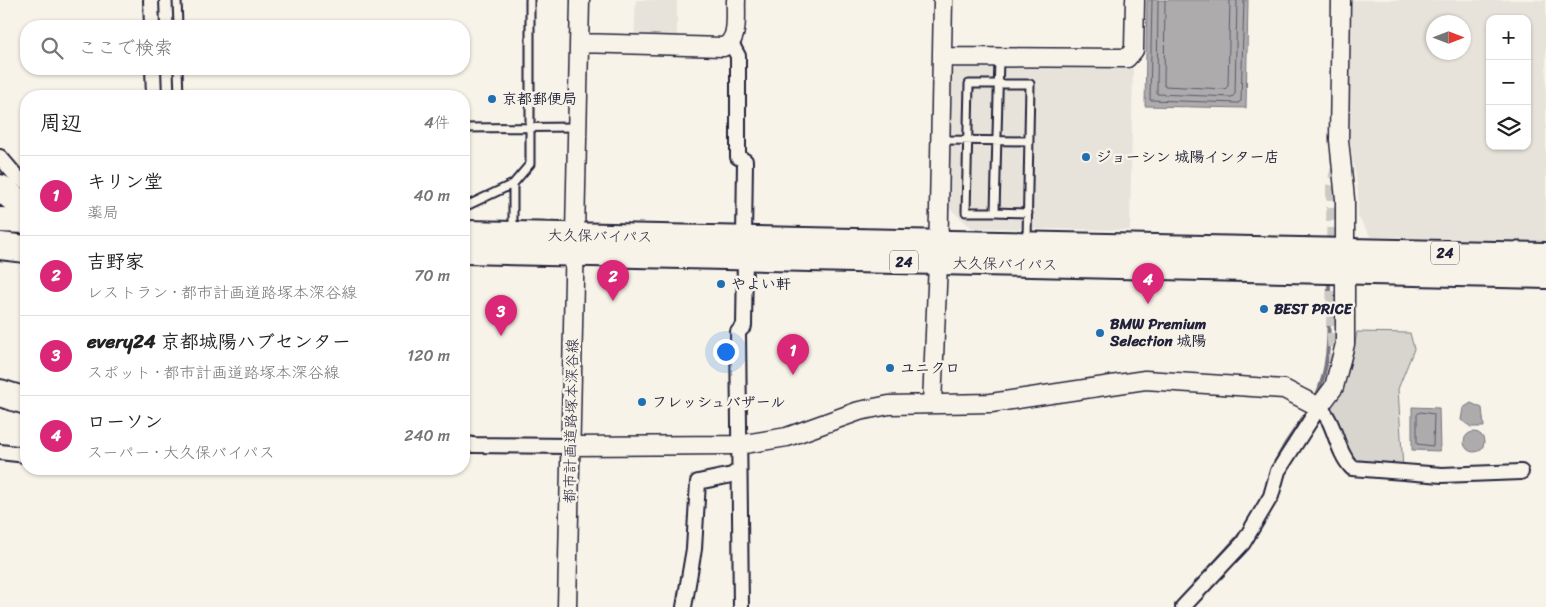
<!DOCTYPE html>
<html lang="ja">
<meta charset="utf-8">
<style>
body{margin:0;font-family:Sriracha,"Klee One",sans-serif;background:#f6f6f6;color:#222}
.controls{position:absolute;right:15px;top:15px;display:grid;overflow:hidden;border-radius:10px;box-shadow:0 1px 4px #0004}
.controls button{width:45px;height:45px;display:grid;place-items:center;padding:0;border:0;border-bottom:1px solid #e0e0e0;background:#fff;color:#222;font:25px sans-serif}
.compass{position:absolute;left:1426px;top:15px;width:45px;height:45px;border-radius:50%;background:#fff;box-shadow:0 1px 4px #0004;rotate:90deg}
.you{position:absolute;left:725px;top:351px;width:18px;height:18px;margin:-12px;border:4px solid #fff;border-radius:50%;background:#1a73e8;box-shadow:0 0 0 8px #1a73e833}
.badge{display:grid;place-items:center;width:32px;height:32px;border-radius:50%;background:#db2777;color:#fff;font-size:16px;font-weight:700}
.pin{position:absolute;translate:-50% -41px;filter:drop-shadow(0 1px 2px #0008)}
.pin::after{content:'';position:absolute;top:26px;width:18px;height:15px;background:inherit;clip-path:polygon(0 0,100% 0,50% 100%)}
.list{margin:0;padding:0;list-style:none}
h2{display:flex;justify-content:space-between;align-items:center;height:65px;margin:0;padding:0 20px;font-size:21px}
h2 small{font-size:16px;font-weight:400;color:#767676}
.list li{display:grid;grid-template-columns:32px 1fr auto;gap:15px;align-items:center;box-sizing:border-box;height:80px;padding:0 20px;border-top:1px solid #e0e0e0}
.list b{display:block;font-size:19px;white-space:nowrap}
.list p{margin:0;font-size:16px;white-space:nowrap;color:#767676}
.list em{font-size:16px;font-style:normal;color:#767676}
.icon{flex:none;width:28px;height:28px;fill:none;stroke:currentColor;stroke-width:2;stroke-linecap:round;stroke-linejoin:round}
.map{position:relative;flex:none;width:1546px;height:607px;overflow:hidden}
.search{position:absolute;background:#fff;box-shadow:0 1px 4px #0004;left:20px;top:20px;width:450px;height:55px;display:flex;align-items:center;gap:12px;box-sizing:border-box;padding:0 18px;border-radius:20px;color:#767676;font-size:19px}
.panel{position:absolute;background:#fff;box-shadow:0 1px 4px #0004;left:20px;top:90px;width:450px;height:385px;border-radius:20px}
.map>svg:first-child{display:block}
</style>
<div class="map">
<svg width="1546" height="607" viewBox="0 0 1546 607">
<rect width="100%" height="100%" fill="#f7f3e8"/>
<filter id="ink" filterUnits="userSpaceOnUse"><feTurbulence type="fractalNoise" baseFrequency=".02" numOctaves="2"/><feDisplacementMap in="SourceGraphic" scale="10" xChannelSelector="R" yChannelSelector="G"/><feConvolveMatrix kernelMatrix="1 2 1 2 8 2 1 2 1" color-interpolation-filters="sRGB"/></filter>
<g filter="url(#ink)">
<path fill="#e7e3db" fill-rule="evenodd" d="M 636,0 L 677,0 L 677,43 L 634,42 Z
M 1349,0 L 1546,0 L 1546,241 L 1371,237 L 1358,217 L 1358,192 L 1349,135 ZM 1490,19 L 1527,19 L 1527,146 L 1490,146 ZM 1434,22 L 1464,22 L 1464,52 L 1434,52 Z
M 958,66 L 1133,69 L 1130,230 L 972,228 L 948,207 L 949,73 Z"/>
<path fill="#d8d5cf" stroke="#7d7c85" d="M 1357,332 L 1410,333 L 1414,349 L 1398,389 L 1403,469 L 1352,462 L 1331,405 C 1348,383 1352,360 1357,332 Z"/>
<path fill="#aeabad" stroke="#76747f" d="M 1147,0 L 1248,0 L 1246,108 L 1145,106 Z
M 1471,403 L 1482,408 L 1484,427 L 1471,427 L 1461,420 L 1463,408 Z
M 1412,407 L 1439,408 L 1440,451 L 1412,450 Z
M1464 442a10 10 0 1 1 20 0a10 10 0 1 1-20 0Z"/>
<g fill="none" stroke-linecap="round" stroke-linejoin="round">
<path stroke="#5a5969" stroke-width="1" d="M 1152,0 L 1150,100 L 1238,103 L 1241,101 L 1244,0
M 1158,0 L 1157,94 L 1232,97 L 1235,94 L 1237,0
M 1165,0 L 1164,86 L 1225,89 L 1228,86 L 1230,0
M 1420,412 L 1434,414 L 1433,446 L 1417,444 L 1417,415 Z"/>
<path stroke="#76747f" stroke-width="4" d="M 1316,397 C 1332,363 1328,324 1329,286
M 1276,461 L 1286,443 L 1305,415
M 1198,581 L 1244,530"/>
<path stroke="#ccc9c5" stroke-width="14" stroke-dasharray="14 7" stroke-linecap="butt" d="M 1339,367 L 1335,358 L 1334,340 L 1333,187 L 1337,172 L 1342,166"/>
<g stroke="#22223b" stroke-width="11">
<path id="service" d="M 177,0 L 178,26
M 999,58 L 995,212 L 1028,213
M 178,69 L 179,96
M 464,128 L 576,127
M 941,140 L 1029,141
M 464,207 L 513,184
M 995,212 L 966,212 L 969,84 L 1030,84 L 1027,240
M 513,231 L 513,184 L 530,164 L 530,0"/>
</g>
<g stroke="#22223b" stroke-width="18">
<path id="minor" d="M 151,0 L 152,26
M 731,43 L 738,56 L 738,157 L 745,161 L 744,238
M 153,69 L 154,96
M 0,157 L 17,177 L 26,182
M 464,443 L 473,445 L 569,446
M 0,452 L 26,455
M 684,607 L 694,549 L 698,482 L 732,475 L 739,470
M 741,607 L 738,332 L 744,326 L 745,258
M 1183,607 L 1243,543 L 1271,496 L 1278,471 L 1319,407 C 1336,422 1335,450 1352,468 L 1442,475 L 1521,472"/>
</g>
<g stroke="#22223b" stroke-width="21">
<path id="tertiary" d="M 579,43 L 723,47 C 740,41 735,15 736,0
M 943,57 L 1127,58 L 1134,50 L 1135,0
M 932,404 L 938,263 L 943,0
M 569,446 L 738,445 L 787,437 L 859,411 L 889,405 L 991,403 L 1145,380 L 1284,389 L 1319,407 L 1334,387 L 1345,344 L 1345,199 L 1339,140 L 1341,0
M 567,607 L 580,0"/>
</g>
<g stroke="#22223b" stroke-width="28">
<path id="trunk" d="M 0,220 L 26,221
M 464,233 L 1546,255
M 464,251 L 1546,276"/>
</g>
<g stroke="#22223b" stroke-width="30">
<path id="motorway" d="M 0,188 L 16,200 L 26,205
M 0,246 L 26,249
M 0,393 L 26,401"/>
</g>
<use href="#service" stroke="#f7f3e8" stroke-width="7"/>
<use href="#minor" stroke="#f7f3e8" stroke-width="14"/>
<use href="#tertiary" stroke="#f7f3e8" stroke-width="18"/>
<use href="#trunk" stroke="#f7f3e8" stroke-width="24"/>
<use href="#motorway" stroke="#f7f3e8" stroke-width="26"/>
</g>
</g>
<g fill="#1f6fb2" stroke="#f7f3e8" stroke-width="2">
<circle cx="492" cy="99" r="5"/>
<circle cx="1086" cy="157" r="5"/>
<circle cx="721" cy="284" r="5"/>
<circle cx="1264" cy="309" r="5"/>
<circle cx="1100" cy="333" r="5"/>
<circle cx="890" cy="368" r="5"/>
<circle cx="642" cy="402" r="5"/>
</g>
<g text-anchor="middle" stroke-width="5" stroke-linejoin="round" paint-order="stroke">
<g fill="#f7f3e8" stroke="#62616f" stroke-width="1">
<rect x="1431" y="241.5" width="28" height="23" rx="4"/>
<rect x="890" y="250.5" width="28" height="23" rx="4"/>
</g>
<g font-size="14" font-weight="bold" fill="#22223b">
<text x="1445" y="258">24</text>
<text x="904" y="267">24</text>
</g>
<g font-size="15" font-weight="bold" fill="#22223b" stroke="#f7f3e8" text-anchor="start">
<text x="502" y="104">京都郵便局</text>
<text x="1096" y="162">ジョーシン 城陽インター店</text>
<text x="731" y="289">やよい軒</text>
<text x="1274" y="314">BEST PRICE</text>
<text x="1110" y="329">BMW Premium<tspan x="1110" dy="17">Selection 城陽</tspan></text>
<text x="900" y="373">ユニクロ</text>
<text x="652" y="407">フレッシュバザール</text>
</g>
<g font-size="15" fill="#22223b" stroke="#f7f3e8">
<text transform="translate(600 236) rotate(1)" y="5">大久保バイパス</text>
<text transform="translate(1005 264) rotate(1)" y="5">大久保バイパス</text>
<text transform="translate(571 421) rotate(-89)" y="5">都市計画道路塚本深谷線</text>
</g>
</g>
</svg>
<div class="controls">
<button>+</button>
<button>−</button>
<button><svg class="icon" aria-label="layers" viewBox="0 0 24 24"><path d="M12 4l9 5-9 5-9-5zM3 14l9 5 9-5"/></svg></button>
</div>
<svg class="compass" viewBox="-18 -18 36 36"><path d="M0-13l5 13h-10z" fill="#e53935"/><path d="M0 13l5-13h-10z" fill="#767676"/></svg>
<div class="you"></div>
<div class="pin badge" style="left:793px;top:375px">1</div>
<div class="pin badge" style="left:613px;top:301px">2</div>
<div class="pin badge" style="left:501px;top:336px">3</div>
<div class="pin badge" style="left:1148px;top:304px">4</div>
<div class="search"><svg class="icon" aria-label="search" viewBox="0 0 24 24"><circle cx="10" cy="10" r="6"/><path d="M15 15l6 6"/></svg>ここで検索</div>
<section class="panel">
<h2>周辺<small>4件</small></h2>
<ul class="list">
<li><span class="badge">1</span><div><b>キリン堂</b><p>薬局</p></div><em>40 m</em></li>
<li><span class="badge">2</span><div><b>吉野家</b><p>レストラン · 都市計画道路塚本深谷線</p></div><em>70 m</em></li>
<li><span class="badge">3</span><div><b>every24 京都城陽ハブセンター</b><p>スポット · 都市計画道路塚本深谷線</p></div><em>120 m</em></li>
<li><span class="badge">4</span><div><b>ローソン</b><p>スーパー · 大久保バイパス</p></div><em>240 m</em></li>
</ul>
</section>
</div>
